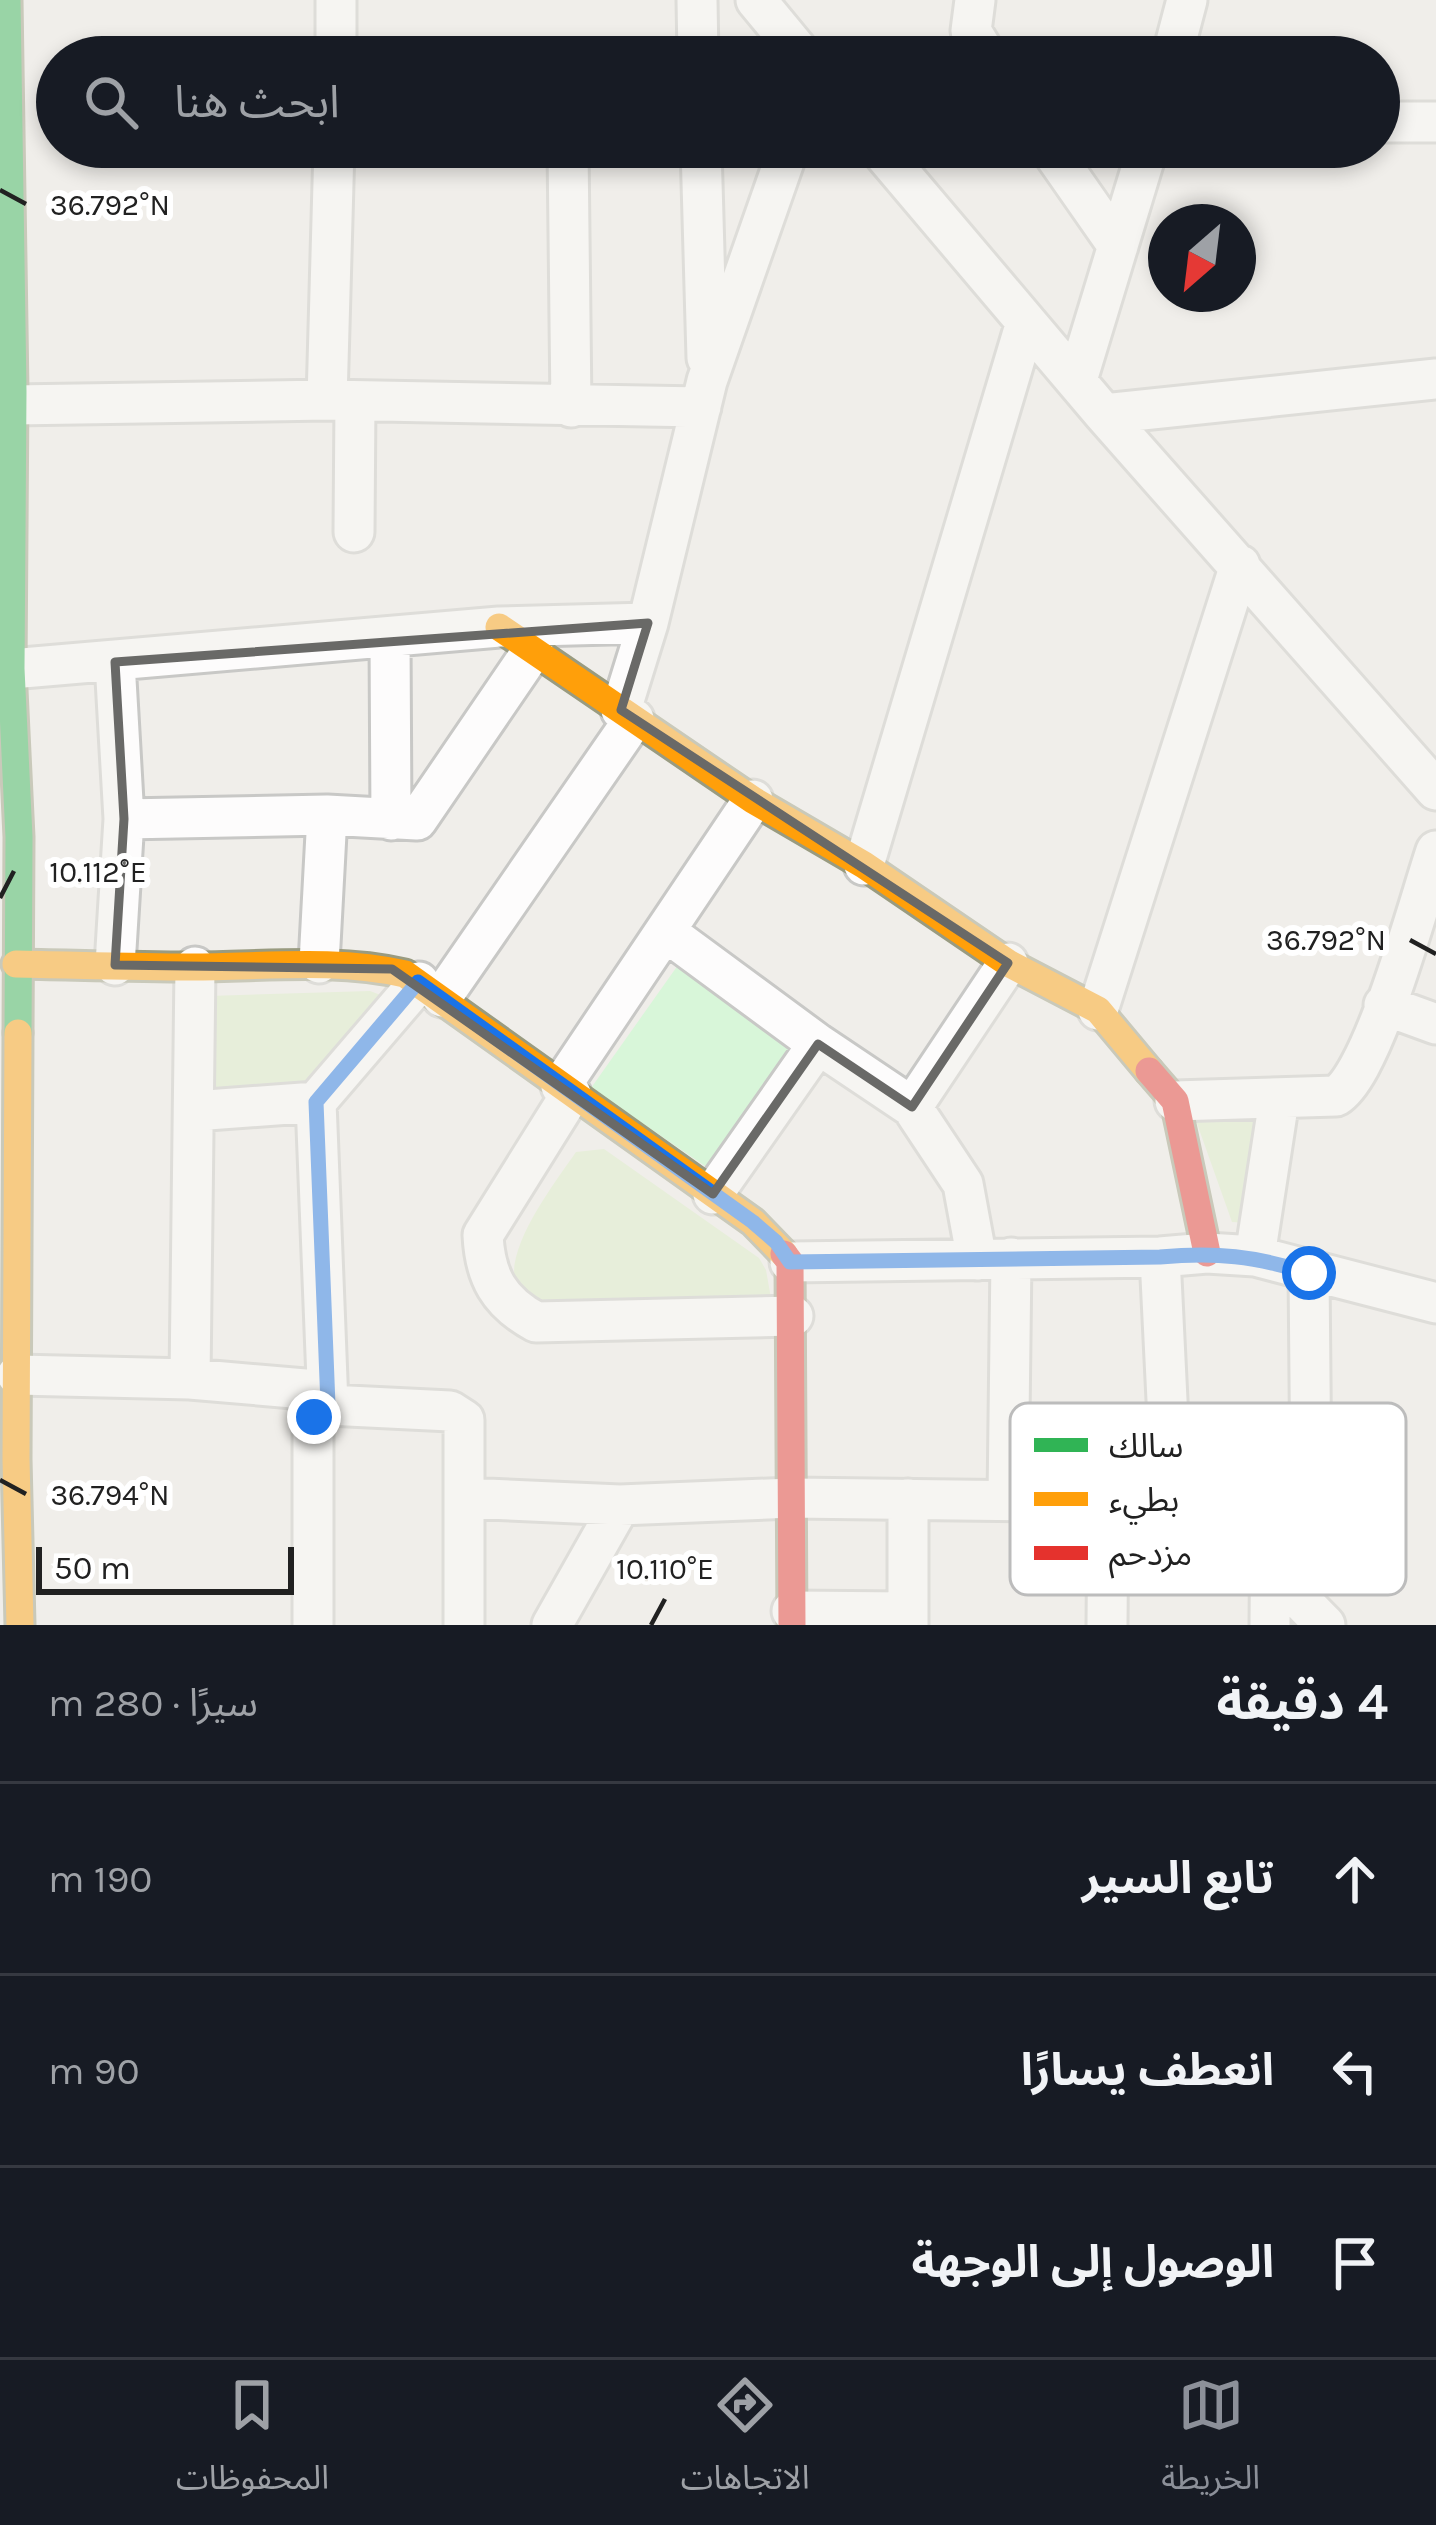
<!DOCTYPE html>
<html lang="ar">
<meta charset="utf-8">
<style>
body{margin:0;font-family:Karla,"Noto Sans Arabic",sans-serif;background:#242831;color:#f1f3f6;direction:rtl}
.compass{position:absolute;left:1148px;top:204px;width:108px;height:108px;border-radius:50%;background:#171b24;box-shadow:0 6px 18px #0003;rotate:208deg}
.scale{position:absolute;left:36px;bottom:30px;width:258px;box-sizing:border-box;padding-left:12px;border:6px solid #212121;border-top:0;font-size:33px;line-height:42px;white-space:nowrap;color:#212121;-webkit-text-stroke:9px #fff;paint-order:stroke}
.stop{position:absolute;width:36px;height:36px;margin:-27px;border:9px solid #1a73e8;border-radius:50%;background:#fff}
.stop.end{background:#1a73e8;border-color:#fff;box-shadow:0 3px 12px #0008}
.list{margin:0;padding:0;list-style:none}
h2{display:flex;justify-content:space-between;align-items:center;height:156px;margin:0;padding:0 48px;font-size:51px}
h2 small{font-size:39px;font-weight:400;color:#9ea1a6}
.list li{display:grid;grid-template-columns:78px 1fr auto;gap:36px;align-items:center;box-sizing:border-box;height:192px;padding:0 48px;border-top:3px solid #363941}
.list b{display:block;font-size:45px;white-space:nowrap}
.list em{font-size:39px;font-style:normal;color:#9ea1a6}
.icon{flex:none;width:66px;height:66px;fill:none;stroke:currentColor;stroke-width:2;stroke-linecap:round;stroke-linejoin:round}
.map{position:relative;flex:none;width:1436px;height:1625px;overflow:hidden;direction:ltr}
.search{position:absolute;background:#171b24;box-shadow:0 6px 18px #0003;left:36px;right:36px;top:36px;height:132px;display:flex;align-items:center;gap:30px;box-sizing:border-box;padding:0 42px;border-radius:66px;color:#9ea1a6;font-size:45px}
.sheet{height:732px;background:#171b24}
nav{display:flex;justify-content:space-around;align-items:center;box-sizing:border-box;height:168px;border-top:3px solid #363941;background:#171b24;font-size:33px;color:#9ea1a6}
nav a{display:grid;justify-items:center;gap:6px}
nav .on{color:#8c9099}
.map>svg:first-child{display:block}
</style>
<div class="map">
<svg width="1436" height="1625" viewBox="0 0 1436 1625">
<rect width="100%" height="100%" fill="#f0eeea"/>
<path fill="#dbeec8" d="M 370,991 L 399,1002 L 327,1098 L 209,1099 L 208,996 Z
M 1194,1115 L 1270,1117 L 1250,1223 L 1232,1222 Z
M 604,1149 L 759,1258 L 766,1270 L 772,1304 L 549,1312 L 524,1301 C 520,1293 515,1283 514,1274 C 513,1237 556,1181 576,1152 Z"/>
<path fill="#d8f6d9" d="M 683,958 L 807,1055 L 721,1177 L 591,1088 Z"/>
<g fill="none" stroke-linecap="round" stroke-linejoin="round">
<g stroke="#c8c8c6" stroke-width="45">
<path id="street" d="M 697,0 L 698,57
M 756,0 L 803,57
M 975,0 L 971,31 L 987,57
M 336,57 L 336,0
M 1172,57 L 1187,0
M 1379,122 L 1436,122
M 568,147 L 571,407
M 701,147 L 707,358
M 878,147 L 1104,414 L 1436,790
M 1049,147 L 1118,246
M 1077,380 L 1148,147
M 327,400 L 334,147
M 13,405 L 327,400 L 701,407
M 1104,414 L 1436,379
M 354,532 L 355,401
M 390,638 L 391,820
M 11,669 L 499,627 L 648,623
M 621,710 L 648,623 L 707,381 L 789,147
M 124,819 L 327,815 L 417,820 L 533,650
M 864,865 L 1026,322
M 666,932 L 818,1044 L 912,1107 L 963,1184 L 977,1260
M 319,963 L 327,815
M 115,965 L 124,819 L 115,662
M 442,997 L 634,719
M 1384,1005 L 1436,1024
M 1098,1010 L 1240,565
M 561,1086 L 753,800
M 571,1094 L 483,1235 C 485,1277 499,1302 536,1322 L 793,1316
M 1175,1101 L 1336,1096 C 1374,1073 1419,901 1436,851
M 912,1107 L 1008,963
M 194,1111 L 316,1102
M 713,1194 L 818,1044
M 1255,1256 L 1279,1100
M 1160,1257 L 1172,1502
M 790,1262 L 1160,1257 L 1207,1253 L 1255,1256 L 1436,1303
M 17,1375 L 190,1379 L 328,1391
M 190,1379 L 195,967
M 328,1405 L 316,1102 L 419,982
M 464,1498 L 620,1505 L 792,1498 L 1271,1504 L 1270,1625
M 1008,1500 L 1011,1258
M 1271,1504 L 1302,1499 L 1311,1485 L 1309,1272
M 1270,1569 L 1325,1625
M 792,1611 L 907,1612
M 313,1625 L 313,1417 L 318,1406 L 328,1405 L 450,1411 L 464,1420 L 464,1625
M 552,1625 L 620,1505
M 908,1625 L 908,1499
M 1107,1625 L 1108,1502"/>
</g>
<g stroke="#999b80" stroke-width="33">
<path id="fast" d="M 7,0 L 13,392 L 11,669 L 19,837 L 18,1033"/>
</g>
<g stroke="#999b80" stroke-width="33">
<path id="slow" d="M 499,627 L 753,800 L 864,865 L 1008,963 L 1098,1010 L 1149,1071
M 16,964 C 75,965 134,967 192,967 C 264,967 334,958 405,974 L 753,1222 L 784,1254
M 18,1033 L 16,1459 L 20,1625"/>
</g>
<g stroke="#999b80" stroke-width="33">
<path id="jam" d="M 1149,1071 L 1175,1101 L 1207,1253
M 784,1254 L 790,1262 L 792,1625"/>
</g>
<use href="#street" stroke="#fdfcfc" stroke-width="39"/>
<use href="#fast" stroke="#30b455" stroke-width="27"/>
<use href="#slow" stroke="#ff9f0a" stroke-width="27"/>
<use href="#jam" stroke="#e5322d" stroke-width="27"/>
</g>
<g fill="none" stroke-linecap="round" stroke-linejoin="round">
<path stroke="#1a73e8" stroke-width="15" d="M 314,1417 L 318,1406 L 328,1405 L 316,1102 L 418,982 L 753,1222 L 776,1242 L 790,1262 L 1160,1257 C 1217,1252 1254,1256 1309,1273"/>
</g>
<path d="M0 0H1436V1625H0ZM 648,623 L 621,710 L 1008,963 L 912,1107 L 818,1044 L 713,1194 L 392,969 L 115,965 L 124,819 L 115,662 Z" fill="#f0eeea" fill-opacity=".55" fill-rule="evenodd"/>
<path fill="none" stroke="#696967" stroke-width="9" stroke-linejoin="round" d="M 648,623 L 621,710 L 1008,963 L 912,1107 L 818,1044 L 713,1194 L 392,969 L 115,965 L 124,819 L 115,662 Z"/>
<path fill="none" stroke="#212121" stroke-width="4.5" d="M 0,190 L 26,204M 0,898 L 14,871M 1410,940 L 1436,954M 0,1480 L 26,1494M 651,1625 L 665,1599"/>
<rect x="1010" y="1403" width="396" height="192" rx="18" fill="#fff" stroke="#bcbcbc" stroke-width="3"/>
<rect x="1034" y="1438" width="54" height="14" fill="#30b455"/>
<rect x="1034" y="1492" width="54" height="14" fill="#ff9f0a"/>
<rect x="1034" y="1546" width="54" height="14" fill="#e5322d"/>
<g font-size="33" fill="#212121">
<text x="1109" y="1457">سالك</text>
<text x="1109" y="1511">بطيء</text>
<text x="1109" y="1565">مزدحم</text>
</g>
<g font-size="30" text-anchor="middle" fill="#212121" stroke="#fff" stroke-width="12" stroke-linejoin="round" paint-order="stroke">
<text x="110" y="215">36.792°N</text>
<text x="98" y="882">10.112°E</text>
<text x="1326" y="950">36.792°N</text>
<text x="110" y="1505">36.794°N</text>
<text x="665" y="1579">10.110°E</text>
</g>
</svg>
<svg class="compass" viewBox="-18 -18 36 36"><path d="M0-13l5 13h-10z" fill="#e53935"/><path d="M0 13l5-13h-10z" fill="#9ea1a6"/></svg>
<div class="scale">50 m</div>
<div class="stop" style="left:1309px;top:1273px"></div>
<div class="stop end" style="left:314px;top:1417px"></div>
<div class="search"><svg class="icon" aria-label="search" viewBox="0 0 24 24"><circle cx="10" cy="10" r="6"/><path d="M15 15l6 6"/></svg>ابحث هنا</div>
</div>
<section class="sheet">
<h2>4 دقيقة<small>سيرًا · 280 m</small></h2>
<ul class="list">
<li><svg class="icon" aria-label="ahead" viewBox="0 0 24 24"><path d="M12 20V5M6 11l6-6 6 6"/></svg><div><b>تابع السير</b></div><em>190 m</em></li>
<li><svg class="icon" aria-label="left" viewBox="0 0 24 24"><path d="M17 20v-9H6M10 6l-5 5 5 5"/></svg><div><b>انعطف يسارًا</b></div><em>90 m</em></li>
<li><svg class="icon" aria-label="arrive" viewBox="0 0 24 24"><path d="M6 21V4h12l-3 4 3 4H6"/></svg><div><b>الوصول إلى الوجهة</b></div></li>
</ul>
</section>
<nav>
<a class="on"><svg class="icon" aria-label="map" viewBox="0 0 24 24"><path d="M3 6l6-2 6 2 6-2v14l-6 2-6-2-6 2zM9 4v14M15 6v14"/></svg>الخريطة</a>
<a><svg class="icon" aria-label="directions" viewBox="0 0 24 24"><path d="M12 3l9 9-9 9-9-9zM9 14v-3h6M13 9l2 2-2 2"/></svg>الاتجاهات</a>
<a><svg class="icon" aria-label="saved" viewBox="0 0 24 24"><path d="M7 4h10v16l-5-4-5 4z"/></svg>المحفوظات</a>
</nav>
